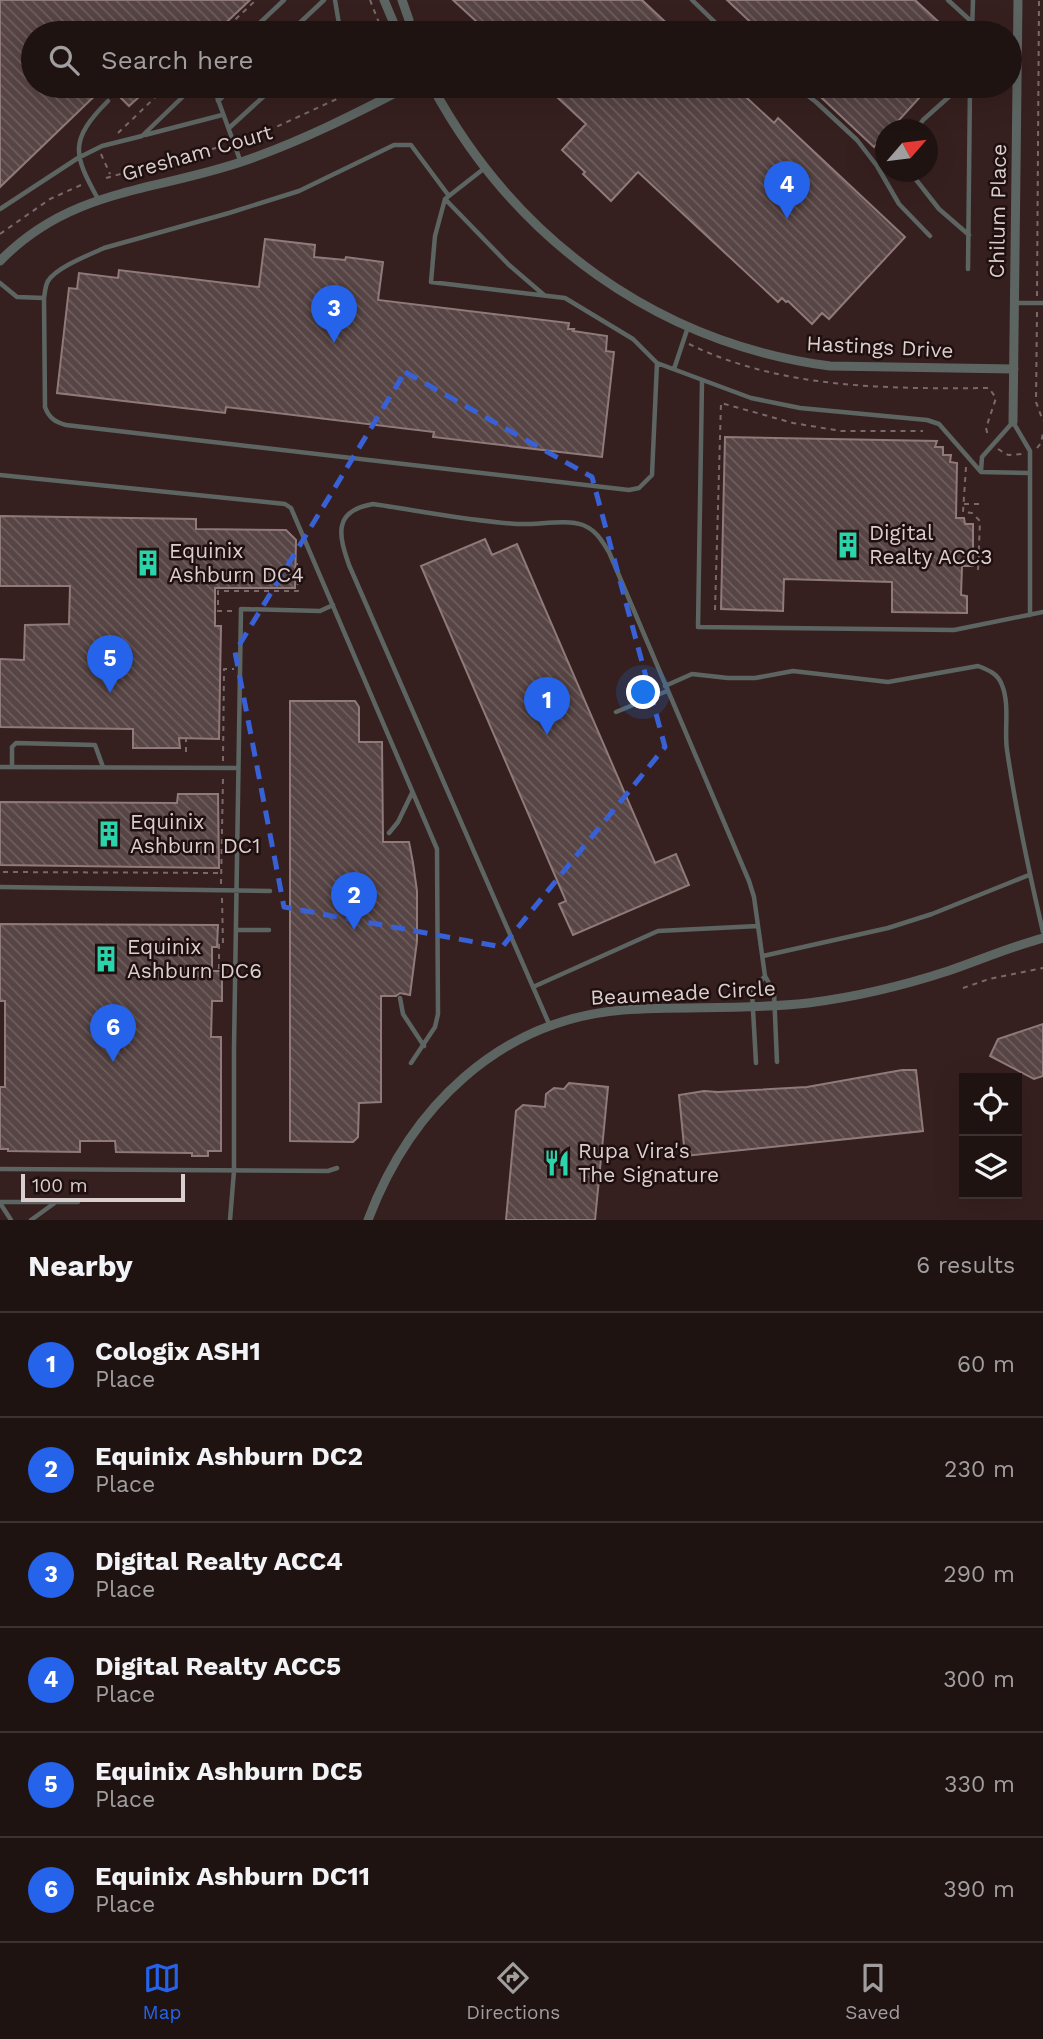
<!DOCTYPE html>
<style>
body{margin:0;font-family:"Work Sans",sans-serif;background:#2c2020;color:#f1f3f6}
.controls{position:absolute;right:21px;bottom:21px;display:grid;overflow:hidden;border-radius:0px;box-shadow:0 7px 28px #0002}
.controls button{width:63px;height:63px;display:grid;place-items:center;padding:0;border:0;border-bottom:2px solid #3c3232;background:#1f1312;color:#f1f3f6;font:35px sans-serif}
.compass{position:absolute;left:875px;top:119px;width:63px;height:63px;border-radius:50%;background:#1f1312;box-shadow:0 7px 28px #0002;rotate:62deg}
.scale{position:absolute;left:21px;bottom:18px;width:164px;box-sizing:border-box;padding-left:7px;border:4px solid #dacece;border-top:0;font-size:19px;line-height:24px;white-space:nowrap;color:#dacece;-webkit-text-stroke:5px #1f100f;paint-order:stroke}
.you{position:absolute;left:644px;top:693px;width:24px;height:24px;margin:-18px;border:5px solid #fff;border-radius:50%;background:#1a73e8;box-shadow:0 0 0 10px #1a73e833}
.badge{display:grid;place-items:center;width:46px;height:46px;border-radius:50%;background:#2563eb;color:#fff;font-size:23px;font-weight:700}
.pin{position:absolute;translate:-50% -58px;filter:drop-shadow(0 2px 4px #0008)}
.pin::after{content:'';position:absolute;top:37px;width:24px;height:21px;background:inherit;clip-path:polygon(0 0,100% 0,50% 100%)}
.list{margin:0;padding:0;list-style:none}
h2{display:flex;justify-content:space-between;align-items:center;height:91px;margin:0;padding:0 28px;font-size:30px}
h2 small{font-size:23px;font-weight:400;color:#a19e9f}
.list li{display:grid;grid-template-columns:46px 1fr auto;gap:21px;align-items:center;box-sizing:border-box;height:105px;padding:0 28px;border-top:2px solid #3c3232}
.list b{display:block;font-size:26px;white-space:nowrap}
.list p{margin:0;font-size:23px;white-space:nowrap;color:#a19e9f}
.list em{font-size:23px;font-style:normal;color:#a19e9f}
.icon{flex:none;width:38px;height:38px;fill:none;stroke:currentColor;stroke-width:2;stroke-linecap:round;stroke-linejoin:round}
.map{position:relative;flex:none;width:1043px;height:1220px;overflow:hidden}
.search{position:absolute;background:#1f1312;box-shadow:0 7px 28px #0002;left:21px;right:21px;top:21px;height:77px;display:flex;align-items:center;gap:18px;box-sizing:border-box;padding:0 24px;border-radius:38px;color:#a19e9f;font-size:26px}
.sheet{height:721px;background:#1f1312}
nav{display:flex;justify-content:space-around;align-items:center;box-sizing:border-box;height:98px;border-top:2px solid #3c3232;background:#1f1312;font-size:19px;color:#a19e9f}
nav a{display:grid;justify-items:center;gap:4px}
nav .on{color:#2563eb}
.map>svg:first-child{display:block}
</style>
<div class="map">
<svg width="1043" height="1220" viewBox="0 0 1043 1220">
<defs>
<pattern id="building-back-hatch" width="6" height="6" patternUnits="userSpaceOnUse" patternTransform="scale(1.75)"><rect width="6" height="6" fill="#574444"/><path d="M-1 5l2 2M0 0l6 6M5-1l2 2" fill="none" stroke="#6f5e5e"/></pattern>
</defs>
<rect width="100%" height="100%" fill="#291918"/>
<path fill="#36201f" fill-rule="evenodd" d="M 0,0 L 1043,0 L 1043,1220 L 0,1220 ZM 33,33 L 1010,33 L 1010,86 L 33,86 ZM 886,130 L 928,130 L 928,172 L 886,172 ZM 964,1078 L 1017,1078 L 1017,1194 L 964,1194 Z"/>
<path fill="url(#building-back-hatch)" stroke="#8f7a79" stroke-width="2" d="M 0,0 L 250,0 L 215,33 L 33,33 L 33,86 L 105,86 L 0,187 Z
M 453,0 L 642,0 L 677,33 L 489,33 Z
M 727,0 L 915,0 L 942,25 L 935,33 L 762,33 Z
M 109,86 L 151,86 L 129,106 Z
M 545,86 L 734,86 L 774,123 L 778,118 L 905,237 L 829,319 L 822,313 L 812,324 L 788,301 L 786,302 L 782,298 L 778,302 L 638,172 L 611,201 L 583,174 L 585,172 L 562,150 L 586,124 Z
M 809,86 L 930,86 L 890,130 L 886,130 L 886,134 L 874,147 Z
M 265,239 L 315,245 L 314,257 L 345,260 L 346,257 L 383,262 L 378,300 L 569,323 L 568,329 L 574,329 L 573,331 L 607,336 L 606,351 L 614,352 L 602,457 L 433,437 L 434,432 L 226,407 L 225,413 L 57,393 L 69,288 L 77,289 L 79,273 L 118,278 L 119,270 L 259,287 Z
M 725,437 L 937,441 L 935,447 L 943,447 L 943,455 L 951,455 L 950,462 L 957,463 L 956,518 L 964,518 L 965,524 L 973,524 L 973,566 L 962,566 L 961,595 L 967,596 L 967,613 L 892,612 L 892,582 L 784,579 L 783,611 L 721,609 Z
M 0,516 L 196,519 L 196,529 L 286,530 L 296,540 L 295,588 L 215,588 L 215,626 L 221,626 L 219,739 L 179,738 L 180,748 L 133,748 L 133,729 L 0,727 L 0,659 L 24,660 L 25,625 L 69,624 L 70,586 L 0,586 Z
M 485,539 L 492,555 L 517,544 L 655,863 L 676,854 L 689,885 L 573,935 L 559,904 L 566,901 L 421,566 Z
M 290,701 L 355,701 L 359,707 L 359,742 L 382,742 L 383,842 L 409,842 L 413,863 L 417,891 L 417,941 L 410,995 L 400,993 L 396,996 L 381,996 L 381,1102 L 359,1103 L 358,1137 L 353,1142 L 290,1141 Z
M 178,794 L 218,794 L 219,868 L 0,865 L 0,802 L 177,803 Z
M 0,924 L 218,925 L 217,947 L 212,947 L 212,971 L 222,971 L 222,1001 L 212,1001 L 211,1037 L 221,1037 L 221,1151 L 208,1151 L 208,1156 L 192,1156 L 192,1153 L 116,1152 L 115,1141 L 80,1141 L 80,1152 L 8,1151 L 8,1149 L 0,1149 L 0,1087 L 5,1087 L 5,1001 L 0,1001 Z
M 1043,1024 L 1043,1076 L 1034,1079 L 990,1056 L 998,1039 Z
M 902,1070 L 916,1070 L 923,1131 L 685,1156 L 679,1095 L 704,1091 L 718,1092 L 807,1087 Z
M 569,1083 L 608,1087 L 595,1220 L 506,1220 L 516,1111 L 523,1105 L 545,1107 L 546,1094 L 554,1088 L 564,1089 Z"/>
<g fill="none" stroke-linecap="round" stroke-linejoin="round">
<path stroke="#796a6a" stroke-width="2" stroke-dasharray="5 5" stroke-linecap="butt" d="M 370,0 L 383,33
M 221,33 L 256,0
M 118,133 L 167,86
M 250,139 L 365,86
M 101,154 L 110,174
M 106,178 L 223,146
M 0,234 L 50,199 L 81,185
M 1037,296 L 1039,0
M 1037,312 L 1036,402 L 1043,421
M 689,344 C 781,389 889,389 989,388 L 996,398 L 986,428 L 988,436
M 1037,448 L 1041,443 L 1043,433
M 998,449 L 1008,455 L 1022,454
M 966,467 L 963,512 L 972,513 L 980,521 L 978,570
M 964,504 L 980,504
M 715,610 L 721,403 L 793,423 L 841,431 L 923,431
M 232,611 L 218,611 L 218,591 L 298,591 L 297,563
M 186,752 L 186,739
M 223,761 L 224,669 L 234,669
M 3,872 L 220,873
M 221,884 L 223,778
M 222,898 L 223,944 L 219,944 L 219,969 L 223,969 L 223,979
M 963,988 L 989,979 L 1043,968"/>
<path stroke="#5d6562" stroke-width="4.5" d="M 692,0 L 726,33
M 948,0 L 972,22
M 249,33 L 284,0
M 289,33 L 324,0
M 330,33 L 339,24 L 335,0
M 972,33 L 973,0
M 213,86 L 240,160
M 795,86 L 816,102 L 857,140 L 877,166 L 899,204 L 930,236
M 218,101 L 234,86
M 229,128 L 275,86
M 916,130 L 923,120 L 961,86
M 145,135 L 222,115
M 486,167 L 445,199 L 435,236 L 431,282 L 565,298 L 633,339 L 657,363 L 751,398 L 800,408 L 927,420 L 939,424 L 981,472 L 1030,473
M 910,172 L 939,209 L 969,235
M 449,196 L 411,145 L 394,145 L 299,191 L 229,213 L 104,248 C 89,255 57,267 48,281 C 45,286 45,293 44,298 L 45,407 C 49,418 55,422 66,425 L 629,490 L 639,488 L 652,475 L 657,363
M 98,199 C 73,154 69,140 108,101
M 445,199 L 509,265 L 544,295
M 0,209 L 78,158 L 102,146 L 142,136 L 194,86
M 968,269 L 970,86
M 0,283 L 17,297 L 44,298
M 1016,303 L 1043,303
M 674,369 L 688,327
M 702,381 L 698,627 L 954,630 L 1043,612
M 981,471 L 982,457 L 1013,422 L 1030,451 L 1030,615
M 0,475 L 285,504 L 291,508 L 437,849 L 438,1014 L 435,1027 L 411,1063
M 665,686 L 692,674 L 728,678 L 755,678 L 793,671 L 888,682 L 978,666 C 989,670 998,674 1002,685 C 1010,705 1004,730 1007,750 C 1016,811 1029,872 1043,932
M 616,712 L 667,691
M 0,767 L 238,768
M 12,767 L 12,747 L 16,743 L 95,745 L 103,767
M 389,833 L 398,822 L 412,793
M 0,887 L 270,891
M 236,930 L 269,930
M 763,956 L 888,928 L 932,914 L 1029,875
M 533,987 L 658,931 L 758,926
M 400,998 L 403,1014 L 424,1046
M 550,1026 L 349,565 C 339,536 332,511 373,504 C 421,511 470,521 518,524 C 538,525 566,519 583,525 C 596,530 602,541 609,552 L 749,881 L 754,897 L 765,976 L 774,992 L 777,1062
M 756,1063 L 752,992 L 765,976
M 0,1169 L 328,1171 L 337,1168
M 0,1202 L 78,1202
M 0,1203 L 11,1220
M 31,1220 L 56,1202
M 230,1220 L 234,1171 L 234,1048 L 241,609 L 320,611 L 333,605"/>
<path stroke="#5d6562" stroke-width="9" d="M 384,0 L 395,26 L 405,33
M 402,0 L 409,20 L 408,33
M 432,86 C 515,240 657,343 830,366 L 1014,369
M 0,261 C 71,188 154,192 244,161 C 302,141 355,114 409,86
M 1013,422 L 1018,0
M 368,1220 C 410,1108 499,1020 623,1010 C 685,1006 747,1010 808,1003 C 856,997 902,986 948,971 C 980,960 1010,947 1043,938"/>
</g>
<path fill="none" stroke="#3961d6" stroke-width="5" stroke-dasharray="14 9" stroke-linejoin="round" d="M 405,372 L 592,477 L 665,747 L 502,947 L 284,907 L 235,652 Z"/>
<defs>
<g id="building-bare" transform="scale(2.1)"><path d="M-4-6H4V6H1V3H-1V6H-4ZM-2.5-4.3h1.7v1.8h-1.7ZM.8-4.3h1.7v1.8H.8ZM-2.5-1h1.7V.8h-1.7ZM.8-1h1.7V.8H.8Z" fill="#2bd5ac" stroke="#1f100f" stroke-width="2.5" paint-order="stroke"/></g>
<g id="restaurant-bare" transform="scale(2.1)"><path d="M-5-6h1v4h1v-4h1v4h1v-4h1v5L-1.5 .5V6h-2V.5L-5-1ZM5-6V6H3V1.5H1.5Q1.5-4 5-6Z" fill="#2bd5ac" stroke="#1f100f" stroke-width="2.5" paint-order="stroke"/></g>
</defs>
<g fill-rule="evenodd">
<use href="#building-bare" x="848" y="545"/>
<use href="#building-bare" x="148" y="563"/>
<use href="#building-bare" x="109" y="834"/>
<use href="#building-bare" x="106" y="959"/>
<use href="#restaurant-bare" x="557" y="1163"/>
</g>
<g text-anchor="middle" stroke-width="5" stroke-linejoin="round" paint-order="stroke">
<g font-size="21" fill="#dacece" stroke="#1f100f">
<text transform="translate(197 153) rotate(-16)" y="7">Gresham Court</text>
<text transform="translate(998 211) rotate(-89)" y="7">Chilum Place</text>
<text transform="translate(880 347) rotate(3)" y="7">Hastings Drive</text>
<text transform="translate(683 993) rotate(-3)" y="7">Beaumeade Circle</text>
</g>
<g font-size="21" fill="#dacece" stroke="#1f100f" text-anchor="start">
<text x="869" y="540">Digital<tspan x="869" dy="24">Realty ACC3</tspan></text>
<text x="169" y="558">Equinix<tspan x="169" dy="24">Ashburn DC4</tspan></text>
<text x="130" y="829">Equinix<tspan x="130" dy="24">Ashburn DC1</tspan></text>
<text x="127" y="954">Equinix<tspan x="127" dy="24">Ashburn DC6</tspan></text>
<text x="578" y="1158">Rupa Vira's<tspan x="578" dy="24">The Signature</tspan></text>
</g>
</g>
</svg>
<div class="controls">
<button><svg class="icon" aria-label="locate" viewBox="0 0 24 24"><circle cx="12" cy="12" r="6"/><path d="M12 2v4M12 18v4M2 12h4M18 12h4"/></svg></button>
<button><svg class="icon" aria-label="layers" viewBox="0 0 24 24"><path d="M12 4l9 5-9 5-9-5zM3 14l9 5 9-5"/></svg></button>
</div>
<svg class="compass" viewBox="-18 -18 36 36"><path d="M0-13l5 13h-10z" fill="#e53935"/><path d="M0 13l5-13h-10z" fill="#a19e9f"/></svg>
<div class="scale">100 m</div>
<div class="you"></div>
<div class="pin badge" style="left:547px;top:735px">1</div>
<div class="pin badge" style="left:354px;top:930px">2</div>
<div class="pin badge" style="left:334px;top:343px">3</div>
<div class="pin badge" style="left:787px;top:219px">4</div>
<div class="pin badge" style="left:110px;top:693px">5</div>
<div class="pin badge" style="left:113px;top:1062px">6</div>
<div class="search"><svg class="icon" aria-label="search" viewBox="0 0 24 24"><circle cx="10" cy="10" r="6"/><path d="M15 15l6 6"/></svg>Search here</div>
</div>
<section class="sheet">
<h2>Nearby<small>6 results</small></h2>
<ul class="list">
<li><span class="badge">1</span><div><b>Cologix ASH1</b><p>Place</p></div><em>60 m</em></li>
<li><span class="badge">2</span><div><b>Equinix Ashburn DC2</b><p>Place</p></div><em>230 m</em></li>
<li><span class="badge">3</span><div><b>Digital Realty ACC4</b><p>Place</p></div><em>290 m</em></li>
<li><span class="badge">4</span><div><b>Digital Realty ACC5</b><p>Place</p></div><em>300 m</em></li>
<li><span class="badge">5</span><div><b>Equinix Ashburn DC5</b><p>Place</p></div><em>330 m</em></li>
<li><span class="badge">6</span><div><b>Equinix Ashburn DC11</b><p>Place</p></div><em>390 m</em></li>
</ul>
</section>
<nav>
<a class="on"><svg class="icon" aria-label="map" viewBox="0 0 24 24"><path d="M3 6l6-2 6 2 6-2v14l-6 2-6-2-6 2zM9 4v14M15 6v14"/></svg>Map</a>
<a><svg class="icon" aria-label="directions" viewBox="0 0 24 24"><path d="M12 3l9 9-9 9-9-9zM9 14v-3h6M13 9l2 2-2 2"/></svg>Directions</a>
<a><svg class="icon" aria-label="saved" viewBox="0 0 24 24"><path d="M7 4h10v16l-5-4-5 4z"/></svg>Saved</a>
</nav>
